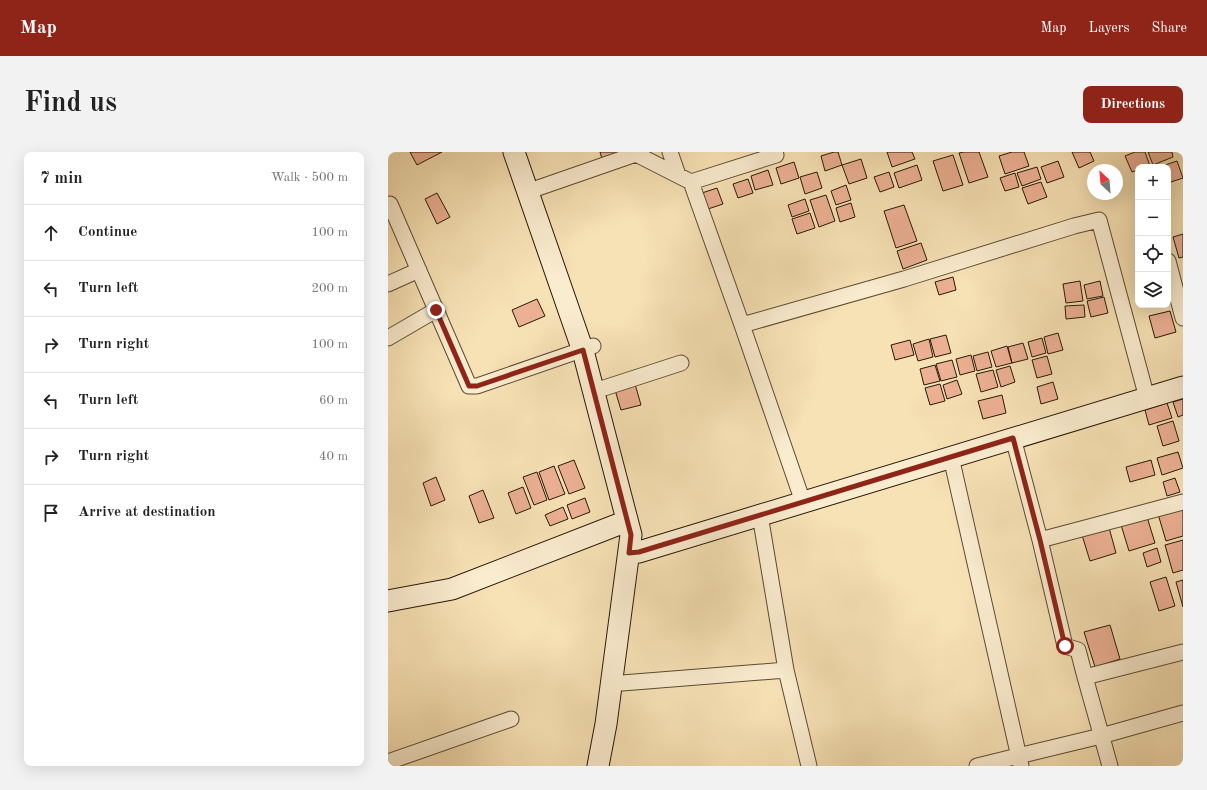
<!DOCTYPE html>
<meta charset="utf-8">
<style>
body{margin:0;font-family:"Old Standard TT",serif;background:#f2f2f2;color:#222}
.controls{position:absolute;right:12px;top:12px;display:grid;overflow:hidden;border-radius:8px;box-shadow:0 4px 16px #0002}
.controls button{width:36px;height:36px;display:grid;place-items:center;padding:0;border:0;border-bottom:1px solid #e0e0e0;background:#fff;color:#222;font:20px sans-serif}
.compass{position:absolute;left:699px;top:12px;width:36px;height:36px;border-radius:50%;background:#fff;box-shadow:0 4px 16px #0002;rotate:334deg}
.stop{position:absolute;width:12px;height:12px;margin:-9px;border:3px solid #8f2418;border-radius:50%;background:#fff}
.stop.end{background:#8f2418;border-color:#fff;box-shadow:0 1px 4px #0008}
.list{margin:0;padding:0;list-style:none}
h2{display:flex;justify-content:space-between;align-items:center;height:52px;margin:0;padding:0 16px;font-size:17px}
h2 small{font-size:13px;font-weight:400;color:#767676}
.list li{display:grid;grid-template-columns:26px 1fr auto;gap:12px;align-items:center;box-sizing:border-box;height:56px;padding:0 16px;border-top:1px solid #e0e0e0}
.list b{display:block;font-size:15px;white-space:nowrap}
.list em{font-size:13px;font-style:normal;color:#767676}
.icon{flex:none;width:22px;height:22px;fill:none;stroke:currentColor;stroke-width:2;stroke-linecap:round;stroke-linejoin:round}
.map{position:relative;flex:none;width:795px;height:614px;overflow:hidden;border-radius:8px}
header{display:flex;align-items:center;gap:24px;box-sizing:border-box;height:56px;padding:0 20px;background:#8f2418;color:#fff}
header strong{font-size:19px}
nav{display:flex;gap:22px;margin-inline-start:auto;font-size:14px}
.intro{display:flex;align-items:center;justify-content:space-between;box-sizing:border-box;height:96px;padding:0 24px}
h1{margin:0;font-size:28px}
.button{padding:10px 18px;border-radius:8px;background:#8f2418;color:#fff;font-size:14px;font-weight:700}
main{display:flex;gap:24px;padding:0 24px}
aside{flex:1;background:#fff;border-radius:8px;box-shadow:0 4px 16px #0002}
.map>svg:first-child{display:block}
</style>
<header>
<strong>Map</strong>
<nav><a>Map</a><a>Layers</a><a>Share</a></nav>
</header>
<div class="intro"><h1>Find us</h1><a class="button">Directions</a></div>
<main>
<aside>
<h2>7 min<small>Walk · 500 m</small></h2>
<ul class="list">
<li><svg class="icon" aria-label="ahead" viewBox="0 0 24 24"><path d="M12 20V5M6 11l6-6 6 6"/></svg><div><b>Continue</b></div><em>100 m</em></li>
<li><svg class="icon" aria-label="left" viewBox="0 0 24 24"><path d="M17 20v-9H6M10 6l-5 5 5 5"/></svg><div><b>Turn left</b></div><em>200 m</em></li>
<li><svg class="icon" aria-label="right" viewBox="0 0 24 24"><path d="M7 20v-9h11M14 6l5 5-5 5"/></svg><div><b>Turn right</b></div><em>100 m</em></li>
<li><svg class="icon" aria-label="left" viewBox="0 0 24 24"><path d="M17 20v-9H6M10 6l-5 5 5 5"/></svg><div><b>Turn left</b></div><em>60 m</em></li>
<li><svg class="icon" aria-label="right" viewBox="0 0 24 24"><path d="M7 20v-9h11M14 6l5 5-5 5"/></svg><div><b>Turn right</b></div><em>40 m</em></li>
<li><svg class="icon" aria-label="arrive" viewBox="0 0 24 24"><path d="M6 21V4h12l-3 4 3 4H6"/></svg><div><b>Arrive at destination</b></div></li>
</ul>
</aside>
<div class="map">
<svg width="795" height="614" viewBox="0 0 795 614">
<rect width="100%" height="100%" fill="#f7e2b5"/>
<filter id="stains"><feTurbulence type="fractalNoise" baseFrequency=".005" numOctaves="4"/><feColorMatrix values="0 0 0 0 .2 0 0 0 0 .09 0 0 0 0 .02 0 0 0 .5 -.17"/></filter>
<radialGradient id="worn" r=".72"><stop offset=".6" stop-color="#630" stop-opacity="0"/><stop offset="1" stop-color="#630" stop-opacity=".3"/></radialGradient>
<path fill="#edb194" stroke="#261807" d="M 22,0 L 54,0 L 29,13 Z
M 212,0 L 235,0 L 214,7 Z
M 446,0 L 450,0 L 454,13 L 437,19 L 433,4 Z
M 499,0 L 524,0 L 527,7 L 504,15 Z
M 576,0 L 591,0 L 600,25 L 581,31 L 571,1 Z
M 624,0 L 636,0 L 641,14 L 617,22 L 611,4 Z
M 684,0 L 702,0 L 706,9 L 691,16 Z
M 747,0 L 757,0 L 762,14 L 750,15 L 750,18 L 744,20 L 737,4 Z
M 760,0 L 784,0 L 785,5 L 765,13 Z
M 565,3 L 575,33 L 555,39 L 545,9 Z
M 473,7 L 479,26 L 461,32 L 454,13 Z
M 670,9 L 676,25 L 659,31 L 653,15 Z
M 789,9 L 795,26 L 780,31 L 780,15 L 771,15 Z
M 406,10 L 411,26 L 393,32 L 388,16 Z
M 529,13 L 534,28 L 511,36 L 506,21 Z
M 649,15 L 653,27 L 634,34 L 629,21 Z
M 380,18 L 385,33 L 367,38 L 363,24 Z
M 429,20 L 434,36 L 417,42 L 412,25 Z
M 501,20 L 506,35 L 492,40 L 486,25 Z
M 627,21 L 631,35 L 617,39 L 612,26 Z
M 360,27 L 365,41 L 350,46 L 345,32 Z
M 653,30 L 659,45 L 640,52 L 634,36 Z
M 458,33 L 463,48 L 448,53 L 443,39 Z
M 329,36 L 335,52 L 317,58 L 311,42 Z
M 49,41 L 62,65 L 49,72 L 37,47 Z
M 438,43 L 447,69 L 431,75 L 422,48 Z
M 417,47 L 421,59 L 404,65 L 400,53 Z
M 463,51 L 467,65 L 452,70 L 448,56 Z
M 516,53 L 529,89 L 508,96 L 496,59 Z
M 422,61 L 427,76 L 409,82 L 404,67 Z
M 795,82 L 795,105 L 791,106 L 785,85 Z
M 533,91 L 539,108 L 515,117 L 509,99 Z
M 565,125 L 568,138 L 551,143 L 547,130 Z
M 692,129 L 695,149 L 678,151 L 675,132 Z
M 712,129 L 715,144 L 699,147 L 696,133 Z
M 716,145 L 720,161 L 703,165 L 699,149 Z
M 149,147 L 157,164 L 131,175 L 124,158 Z
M 696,153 L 697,165 L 678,167 L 677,154 Z
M 782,159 L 788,180 L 767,186 L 761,164 Z
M 670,181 L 675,198 L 660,202 L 656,185 Z
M 558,183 L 563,201 L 547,205 L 542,187 Z
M 654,186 L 658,201 L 644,205 L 640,190 Z
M 541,187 L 545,205 L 530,209 L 525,192 Z
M 522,188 L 526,203 L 507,208 L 503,193 Z
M 635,191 L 640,207 L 624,211 L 620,195 Z
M 619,194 L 624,211 L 608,215 L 603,199 Z
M 600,200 L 604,215 L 589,219 L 585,204 Z
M 583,203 L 587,219 L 572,223 L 568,207 Z
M 659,204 L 664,222 L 649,226 L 644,208 Z
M 564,208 L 569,225 L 553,229 L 548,212 Z
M 547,213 L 552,229 L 536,233 L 532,217 Z
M 622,214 L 627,230 L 613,235 L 608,218 Z
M 605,218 L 610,235 L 593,240 L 588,222 Z
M 569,228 L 574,242 L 559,247 L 555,233 Z
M 665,230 L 670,247 L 653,252 L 649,235 Z
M 247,232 L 253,253 L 233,258 L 227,238 Z
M 552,232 L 557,249 L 542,253 L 537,236 Z
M 614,243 L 618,261 L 595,267 L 590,249 Z
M 795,247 L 795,263 L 790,265 L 785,250 Z
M 779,251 L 784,266 L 761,273 L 757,258 Z
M 785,269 L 791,289 L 775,294 L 769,274 Z
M 790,300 L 795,316 L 774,323 L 769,306 Z
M 186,308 L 197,336 L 181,342 L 170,314 Z
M 763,308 L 767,323 L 742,330 L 738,315 Z
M 166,314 L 177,342 L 161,348 L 151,320 Z
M 149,320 L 159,348 L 146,353 L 135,325 Z
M 48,325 L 57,348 L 43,354 L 35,331 Z
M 787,326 L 792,340 L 779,344 L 775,330 Z
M 135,335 L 143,356 L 128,362 L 120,341 Z
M 95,338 L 106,366 L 91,371 L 81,344 Z
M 197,346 L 202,360 L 184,367 L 179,353 Z
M 175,355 L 180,367 L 162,374 L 157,363 Z
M 795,355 L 795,384 L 778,389 L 770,362 Z
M 759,365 L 767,391 L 741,399 L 733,373 Z
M 720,372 L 728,401 L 702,409 L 693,380 Z
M 795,388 L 795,418 L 785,421 L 777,393 Z
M 769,396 L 773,410 L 759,415 L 755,401 Z
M 778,425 L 787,454 L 771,459 L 762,430 Z
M 795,428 L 795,455 L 788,430 Z
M 722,473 L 732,507 L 707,515 L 696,480 Z"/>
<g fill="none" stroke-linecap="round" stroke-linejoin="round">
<g stroke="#5a4a32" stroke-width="17">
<path id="street" d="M 282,0 L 290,23
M 303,30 L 354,173 L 415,350
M 150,36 L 248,2 L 303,30 L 388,3 L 387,0
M 0,53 L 2,52 L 81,234 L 89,234 L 205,194
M 780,109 L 795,166
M 0,132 L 31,118
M 354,173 L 516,127 L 686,74 L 711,68 L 759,246
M 0,186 L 48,158
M 216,236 L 293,211
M 625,286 L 652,388 L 677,494 L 690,498 L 697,525
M 563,305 L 633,614
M 372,363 L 398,518
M 652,388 L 795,350
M 234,531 L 398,518 L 421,614
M 0,610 L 123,567
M 589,614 L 713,584 L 795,561
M 722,614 L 697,525 L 795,500"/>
</g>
<g stroke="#261807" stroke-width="23">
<path id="secondary" d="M 126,0 L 195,199 L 243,383 L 218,572 L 210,614
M 241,401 L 251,400 L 795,235
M 0,449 L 64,437 L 239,369"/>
</g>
<use href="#street" stroke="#faeccf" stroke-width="15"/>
<use href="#secondary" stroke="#faeccf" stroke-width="21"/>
</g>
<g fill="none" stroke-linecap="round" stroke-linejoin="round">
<path stroke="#8f2418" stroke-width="5" d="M 48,158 L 81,234 L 89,234 L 195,198 L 243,383 L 241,401 L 251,400 L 625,286 L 652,388 L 677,494"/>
</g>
<rect width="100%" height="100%" filter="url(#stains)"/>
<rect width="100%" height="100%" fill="url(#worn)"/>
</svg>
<div class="controls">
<button>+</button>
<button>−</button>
<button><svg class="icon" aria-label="locate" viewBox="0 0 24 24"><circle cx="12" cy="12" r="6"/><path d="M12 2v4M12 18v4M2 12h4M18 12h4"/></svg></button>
<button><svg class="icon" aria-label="layers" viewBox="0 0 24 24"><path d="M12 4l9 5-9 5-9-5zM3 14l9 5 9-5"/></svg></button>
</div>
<svg class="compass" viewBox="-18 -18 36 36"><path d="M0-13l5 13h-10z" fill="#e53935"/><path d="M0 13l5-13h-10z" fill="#767676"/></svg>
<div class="stop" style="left:677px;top:494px"></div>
<div class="stop end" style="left:48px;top:158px"></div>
</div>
</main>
